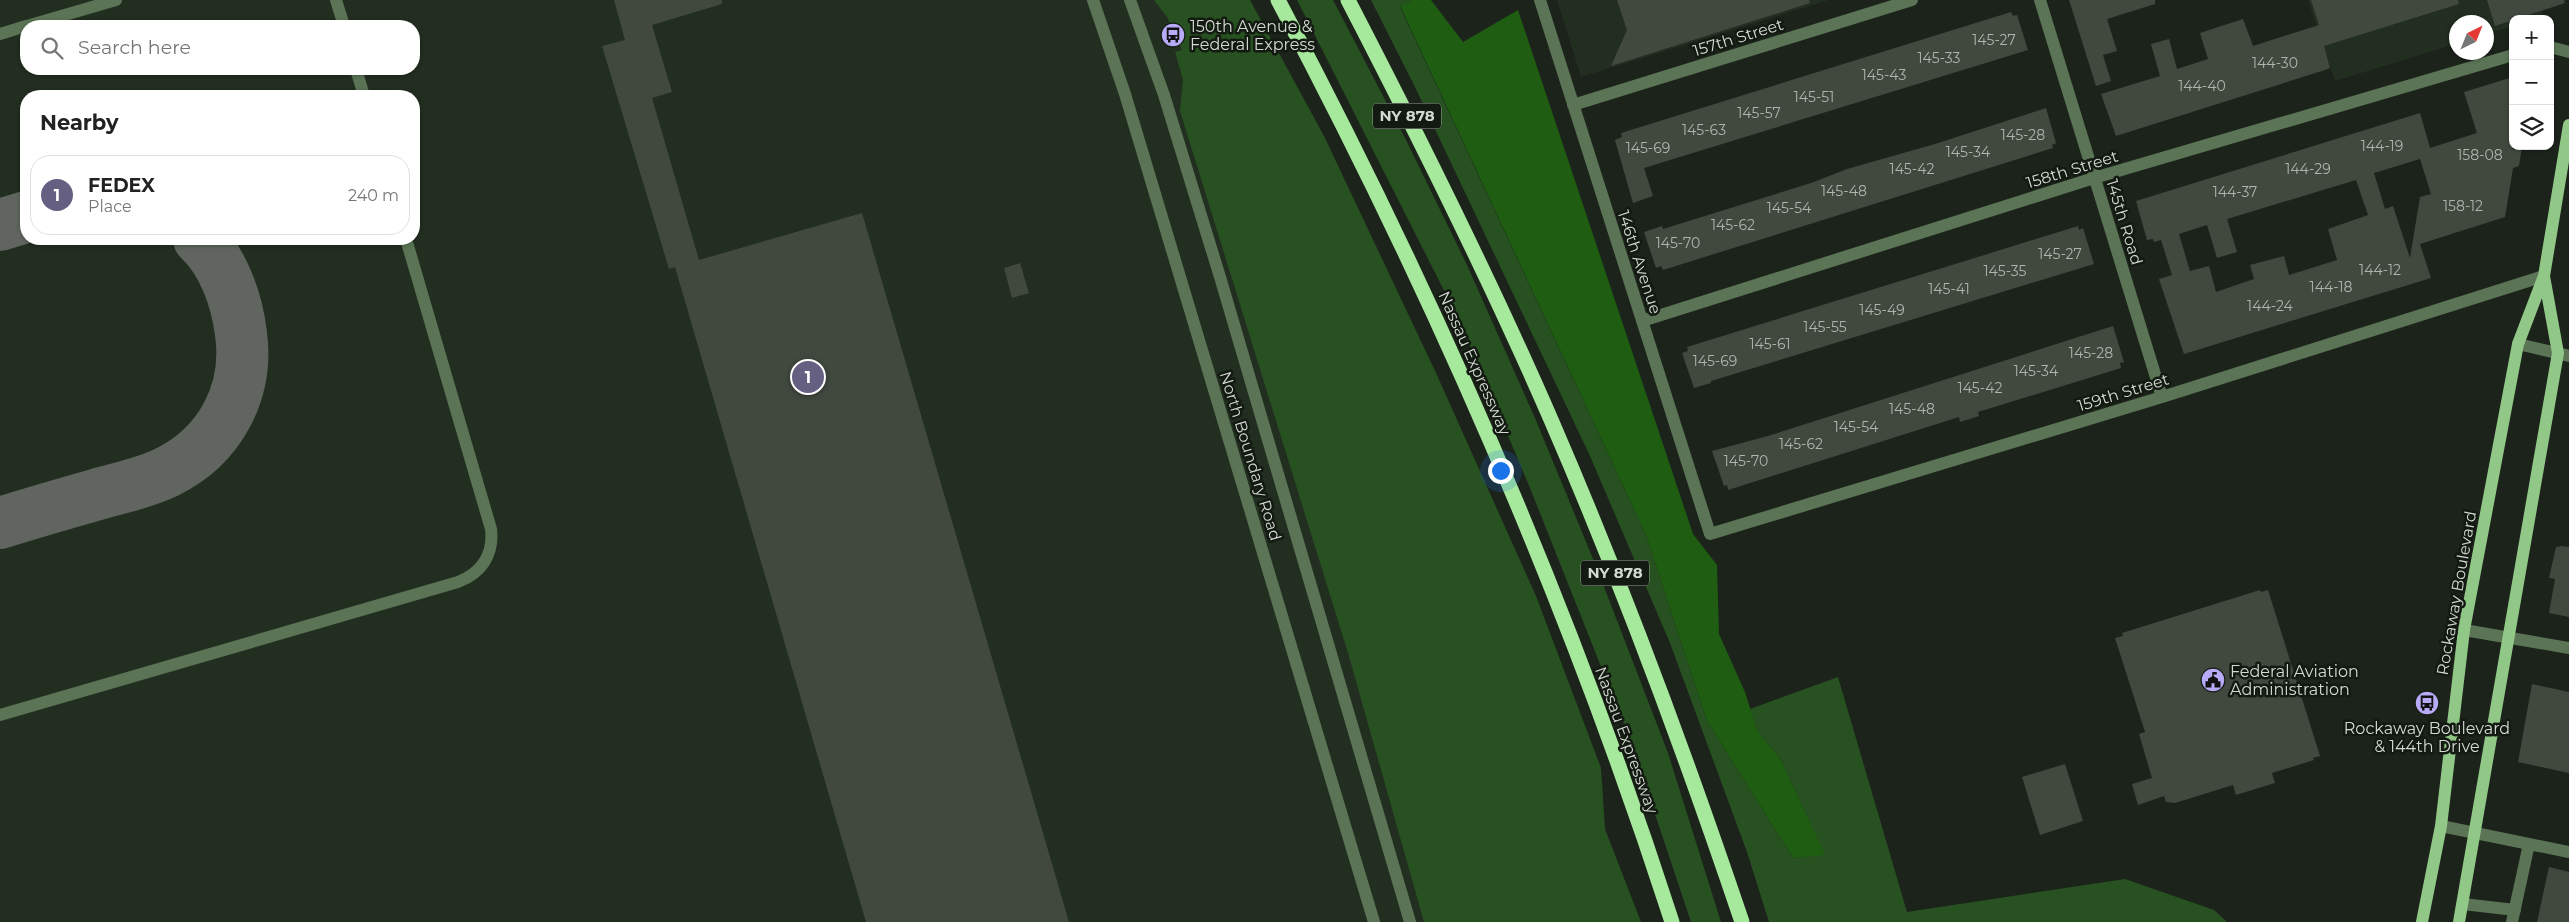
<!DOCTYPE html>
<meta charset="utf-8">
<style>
body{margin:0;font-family:Montserrat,sans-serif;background:#f6f6f6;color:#222}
.controls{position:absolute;right:15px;top:15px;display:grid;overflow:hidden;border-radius:10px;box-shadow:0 1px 4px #0004}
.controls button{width:45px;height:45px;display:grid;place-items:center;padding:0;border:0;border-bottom:1px solid #e0e0e0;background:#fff;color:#222;font:25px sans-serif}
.compass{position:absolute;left:2449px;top:15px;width:45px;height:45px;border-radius:50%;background:#fff;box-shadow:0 1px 4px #0004;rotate:43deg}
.you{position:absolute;left:1500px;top:470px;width:18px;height:18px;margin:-12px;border:4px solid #fff;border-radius:50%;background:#1a73e8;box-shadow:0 0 0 8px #1a73e833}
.badge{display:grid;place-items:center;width:32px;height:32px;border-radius:50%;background:#656082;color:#fff;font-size:16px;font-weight:700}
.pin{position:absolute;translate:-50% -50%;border:2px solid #fff;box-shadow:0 1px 5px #0006}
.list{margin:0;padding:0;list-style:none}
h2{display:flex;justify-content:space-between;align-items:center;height:65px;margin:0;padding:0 20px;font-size:21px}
h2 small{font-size:16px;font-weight:400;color:#767676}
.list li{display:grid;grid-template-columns:32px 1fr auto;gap:15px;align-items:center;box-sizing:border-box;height:80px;margin:0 10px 10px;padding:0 10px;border:1px solid #e0e0e0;border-radius:20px}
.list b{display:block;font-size:19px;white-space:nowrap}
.list p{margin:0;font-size:16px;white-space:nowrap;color:#767676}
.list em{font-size:16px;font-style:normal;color:#767676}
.icon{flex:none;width:28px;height:28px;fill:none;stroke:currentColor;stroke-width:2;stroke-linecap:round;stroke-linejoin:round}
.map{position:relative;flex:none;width:2569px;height:922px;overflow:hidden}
.search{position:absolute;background:#fff;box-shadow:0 1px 4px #0004;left:20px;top:20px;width:400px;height:55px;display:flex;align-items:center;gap:12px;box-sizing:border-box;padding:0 18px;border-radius:20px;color:#767676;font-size:19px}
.panel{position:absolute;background:#fff;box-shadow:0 1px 4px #0004;left:20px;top:90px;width:400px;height:155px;border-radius:20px}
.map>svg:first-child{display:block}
</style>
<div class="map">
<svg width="2569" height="922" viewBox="0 0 2569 922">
<rect width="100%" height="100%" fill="#1c231b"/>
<path fill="#222e20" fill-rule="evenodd" d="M 0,0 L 1221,0 L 1617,922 L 0,922 ZM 26,26 L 414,26 L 414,69 L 26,69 ZM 26,96 L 414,96 L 414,239 L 26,239 Z
M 1557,0 L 1829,0 L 1581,77 Z
M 2308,0 L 2545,0 L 2541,18 L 2513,19 L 2513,26 L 2487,34 L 2486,22 L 2456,22 L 2456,44 L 2335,81 Z"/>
<path fill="#275120" d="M 1154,0 L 1250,0 L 1324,136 L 1436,373 L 1536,596 L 1601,768 L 1605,829 L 1641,922 L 1424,922 L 1348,653 L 1180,111 L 1183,80 L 1175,52 L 1182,50 L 1167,17 Z
M 1297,0 L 1333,0 L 1407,142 L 1467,265 L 1535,418 L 1596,566 L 1668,753 L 1721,922 L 1691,922 L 1631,742 L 1530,488 L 1461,324 Z
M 1371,0 L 1412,0 L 1400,7 L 1646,535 L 1707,721 L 1793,858 L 1824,854 L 1781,760 L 1757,730 L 1750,709 L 1838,677 L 1907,912 L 2125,879 L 2214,910 L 2227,922 L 1769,922 L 1747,852 L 1670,643 L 1590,456 L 1415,87 Z"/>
<path fill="#1e5d12" d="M 1412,0 L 1431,0 L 1463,42 L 1518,10 L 1693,534 L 1717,565 L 1719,634 L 1745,692 L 1757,730 L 1781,760 L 1825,855 L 1793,858 L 1707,721 L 1646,535 L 1400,6 Z"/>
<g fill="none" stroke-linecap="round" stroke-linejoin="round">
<path stroke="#60665f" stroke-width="52" d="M 0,225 L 26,217
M 0,523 C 32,513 63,504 95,495 C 119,488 145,483 167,472 C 220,446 249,392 241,334 C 237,301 224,262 199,239"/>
</g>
<path fill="#41493f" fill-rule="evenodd" d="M 614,0 L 722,0 L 722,4 L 652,25 L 672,92 L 652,98 L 699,260 L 862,213 L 1069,922 L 866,922 L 675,267 L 669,269 L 602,46 L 625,40 Z
M 1617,0 L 1809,0 L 1810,3 L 1611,66 L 1627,30 Z
M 2069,0 L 2155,0 L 2155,4 L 2107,19 L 2117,51 L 2103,55 L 2111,81 L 2096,86 Z
M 2311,0 L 2458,0 L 2459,4 L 2324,46 L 2330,68 L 2325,70 L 2116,136 L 2101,94 L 2160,76 L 2151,44 L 2169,39 L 2177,69 L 2208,59 L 2200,33 L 2243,19 L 2253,46 L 2319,25 Z
M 2487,0 L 2564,0 L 2565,3 L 2495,26 Z
M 2011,12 L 2013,16 L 2017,15 L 2028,50 L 1644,168 L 1653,196 L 1633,203 L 1615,140 L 1622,137 L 1621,133 Z
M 2513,77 L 2513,150 L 2522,147 L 2519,166 L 2513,168 L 2505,217 L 2420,244 L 2431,278 L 2184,354 L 2159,279 L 2172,275 L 2161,240 L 2154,242 L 2153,239 L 2147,240 L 2136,201 L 2420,113 L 2430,148 L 2477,133 L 2464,92 ZM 2420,159 L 2431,194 L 2420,197 L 2410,258 L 2393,206 L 2385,209 L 2374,173 ZM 2356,180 L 2368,215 L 2328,229 L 2337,260 L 2289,275 L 2284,256 L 2250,265 L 2254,279 L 2216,292 L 2209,266 L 2190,271 L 2179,234 L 2207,225 L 2217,258 L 2237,252 L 2227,219 Z
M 2046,108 L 2056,143 L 2052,145 L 2053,148 L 1663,270 L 1661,266 L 1656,268 L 1644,232 L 1662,226 L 1663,229 L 1811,183 L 1847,169 L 1935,144 Z
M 2078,226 L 2079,230 L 2083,228 L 2094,264 L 1711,381 L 1711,383 L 1694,388 L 1682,353 L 1688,351 L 1687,347 Z
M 1020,263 L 1029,293 L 1012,298 L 1004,268 Z
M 2113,326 L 2124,362 L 2120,363 L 2121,368 L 1978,412 L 1979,416 L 1960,422 L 1959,417 L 1728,490 L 1727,485 L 1724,486 L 1712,451 L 1768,436 Z
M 2562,546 L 2569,547 L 2569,617 L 2549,613 L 2555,579 L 2549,578 L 2556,547 Z
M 2260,590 L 2261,592 L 2268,590 L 2320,756 L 2313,758 L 2314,760 L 2272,773 L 2275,783 L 2236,795 L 2233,785 L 2175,803 L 2166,802 L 2164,796 L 2138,805 L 2132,784 L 2152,778 L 2139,734 L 2145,732 L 2115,638 L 2123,636 L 2122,633 Z
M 2532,684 L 2569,692 L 2569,773 L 2518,762 Z
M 2065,764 L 2083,821 L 2040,835 L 2022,777 Z
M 2549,867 L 2569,872 L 2569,922 L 2537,922 Z"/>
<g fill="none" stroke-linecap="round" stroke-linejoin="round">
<path stroke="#5a7455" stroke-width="12" d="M 336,0 L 344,26
M 1093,0 L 1125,94 L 1374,922
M 1130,0 L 1164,95 L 1220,277 L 1410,922
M 1540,0 L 1710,534 L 2162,397 L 2544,276
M 2040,0 L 2162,397
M 27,26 L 116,0
M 0,34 L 26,26
M 2550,47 L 2569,52
M 356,69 L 364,96
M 1573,105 L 1912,0
M 1642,321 L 2094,178 L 2513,55
M 2518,344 L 2569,356
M 2464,630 L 2569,648
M 0,715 L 458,582 C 482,573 494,554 491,529 L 406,239
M 2441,826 L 2569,852
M 2463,904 L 2515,910
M 2512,922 L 2529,844"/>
<path stroke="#91c888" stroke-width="12" d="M 2422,922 L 2441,826 L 2464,630 L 2518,344 L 2544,276 L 2569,125
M 2459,922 L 2558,353 L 2544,276"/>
<path stroke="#a7e99c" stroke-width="15" d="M 1278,0 C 1435,296 1569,603 1672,922
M 1348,0 C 1420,139 1490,279 1552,422 C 1623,586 1685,753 1742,922"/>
</g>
<defs>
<g id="bus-disc" transform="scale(1.25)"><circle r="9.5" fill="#b7abf8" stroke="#131a11"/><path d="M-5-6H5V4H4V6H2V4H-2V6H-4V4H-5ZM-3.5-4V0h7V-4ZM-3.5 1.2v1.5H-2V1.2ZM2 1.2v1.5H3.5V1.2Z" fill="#111"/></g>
<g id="civic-disc" transform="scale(1.25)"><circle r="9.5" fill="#b7abf8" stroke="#131a11"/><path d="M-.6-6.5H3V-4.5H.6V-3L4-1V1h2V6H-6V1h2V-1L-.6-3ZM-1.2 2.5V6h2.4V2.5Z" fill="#111"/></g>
</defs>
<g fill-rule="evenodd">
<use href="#bus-disc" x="1173" y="35"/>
<use href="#civic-disc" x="2213" y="680"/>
<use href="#bus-disc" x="2427" y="703"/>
</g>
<g text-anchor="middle" stroke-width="5" stroke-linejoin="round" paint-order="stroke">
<g font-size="14" fill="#afb5ae">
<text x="1994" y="45">145-27</text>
<text x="1939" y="63">145-33</text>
<text x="2275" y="68">144-30</text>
<text x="1884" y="80">145-43</text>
<text x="2202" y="91">144-40</text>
<text x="1814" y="102">145-51</text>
<text x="1759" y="118">145-57</text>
<text x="1704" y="135">145-63</text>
<text x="2023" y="140">145-28</text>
<text x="2382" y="151">144-19</text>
<text x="1648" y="153">145-69</text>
<text x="1968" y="157">145-34</text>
<text x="2480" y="160">158-08</text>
<text x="1912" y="174">145-42</text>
<text x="2308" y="174">144-29</text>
<text x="1844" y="196">145-48</text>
<text x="2235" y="197">144-37</text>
<text x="2463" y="211">158-12</text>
<text x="1789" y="213">145-54</text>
<text x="1733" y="230">145-62</text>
<text x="1678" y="248">145-70</text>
<text x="2060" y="259">145-27</text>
<text x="2380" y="275">144-12</text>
<text x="2005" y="276">145-35</text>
<text x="2331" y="292">144-18</text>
<text x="1949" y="294">145-41</text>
<text x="2270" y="311">144-24</text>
<text x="1882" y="315">145-49</text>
<text x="1825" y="332">145-55</text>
<text x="1770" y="349">145-61</text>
<text x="2091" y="358">145-28</text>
<text x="1715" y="366">145-69</text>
<text x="2036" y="376">145-34</text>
<text x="1980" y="393">145-42</text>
<text x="1912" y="414">145-48</text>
<text x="1856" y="432">145-54</text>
<text x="1801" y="449">145-62</text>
<text x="1746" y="466">145-70</text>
</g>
<g fill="#131a11" stroke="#9aa099" stroke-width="1">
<rect x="1373" y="103.5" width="68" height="25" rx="4"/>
<rect x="1581" y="560.5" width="68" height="25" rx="4"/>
</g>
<g font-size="15" font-weight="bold" fill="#d4d9d3">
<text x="1407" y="121">NY 878</text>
<text x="1615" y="578">NY 878</text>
</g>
<g font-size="16" fill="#d4d9d3" stroke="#131a11" text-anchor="start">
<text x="1190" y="32">150th Avenue &amp;<tspan x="1190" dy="18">Federal Express</tspan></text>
<text x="2230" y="677">Federal Aviation<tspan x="2230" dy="18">Administration</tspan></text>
<text x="2427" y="734" text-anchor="middle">Rockaway Boulevard<tspan x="2427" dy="18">&amp; 144th Drive</tspan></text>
</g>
<g font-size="16" fill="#d4d9d3" stroke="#131a11">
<text transform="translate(1738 37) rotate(-17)" y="6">157th Street</text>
<text transform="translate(2072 169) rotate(-17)" y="6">158th Street</text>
<text transform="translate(2125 222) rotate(73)" y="6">145th Road</text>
<text transform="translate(1640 262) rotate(72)" y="6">146th Avenue</text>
<text transform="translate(1475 363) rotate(66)" y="6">Nassau Expressway</text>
<text transform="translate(2123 392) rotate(-17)" y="6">159th Street</text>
<text transform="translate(1251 456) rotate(73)" y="6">North Boundary Road</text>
<text transform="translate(2456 593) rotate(-80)" y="6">Rockaway Boulevard</text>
<text transform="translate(1627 740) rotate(70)" y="6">Nassau Expressway</text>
</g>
</g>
</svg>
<div class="controls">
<button>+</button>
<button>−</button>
<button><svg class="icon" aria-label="layers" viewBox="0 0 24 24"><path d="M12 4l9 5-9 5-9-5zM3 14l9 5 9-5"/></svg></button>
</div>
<svg class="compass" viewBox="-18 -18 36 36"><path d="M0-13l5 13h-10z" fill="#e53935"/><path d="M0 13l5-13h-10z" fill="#767676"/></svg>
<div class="you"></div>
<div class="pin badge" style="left:808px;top:377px">1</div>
<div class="search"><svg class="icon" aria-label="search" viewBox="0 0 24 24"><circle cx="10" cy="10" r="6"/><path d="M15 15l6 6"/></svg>Search here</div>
<section class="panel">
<h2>Nearby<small></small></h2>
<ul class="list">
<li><span class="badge">1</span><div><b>FEDEX</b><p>Place</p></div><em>240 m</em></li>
</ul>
</section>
</div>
